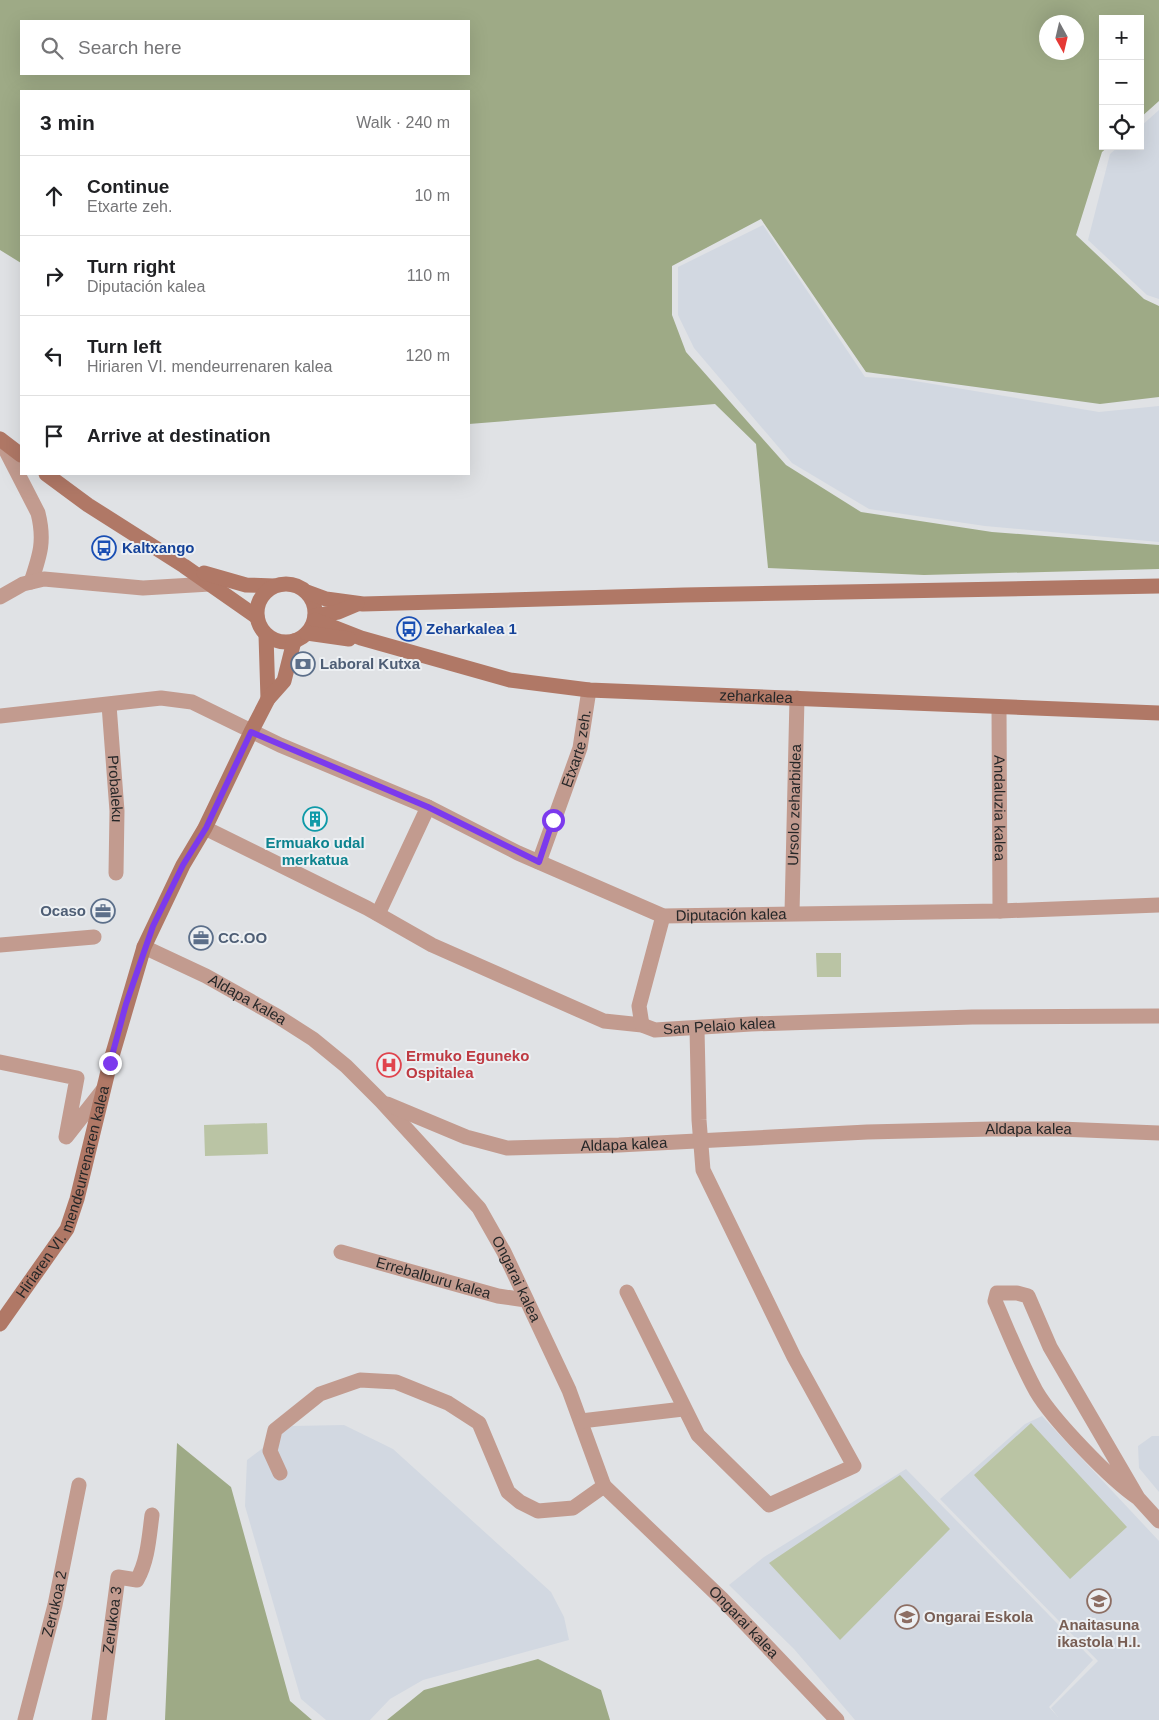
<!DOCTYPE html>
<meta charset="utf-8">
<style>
body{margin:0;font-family:Helvetica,sans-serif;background:#f6f6f6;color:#202124}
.controls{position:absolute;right:15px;top:15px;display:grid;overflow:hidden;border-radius:0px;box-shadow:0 5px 20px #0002}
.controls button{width:45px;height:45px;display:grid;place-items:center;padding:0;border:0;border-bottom:1px solid #e0e0e0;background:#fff;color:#202124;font:25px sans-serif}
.compass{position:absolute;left:1039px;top:15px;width:45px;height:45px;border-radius:50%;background:#fff;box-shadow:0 5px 20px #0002;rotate:172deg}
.stop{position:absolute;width:15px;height:15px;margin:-11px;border:4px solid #7c3aed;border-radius:50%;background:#fff}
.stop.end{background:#7c3aed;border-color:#fff;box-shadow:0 1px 5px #0008}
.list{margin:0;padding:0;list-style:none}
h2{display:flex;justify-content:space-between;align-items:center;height:65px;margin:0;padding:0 20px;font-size:21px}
h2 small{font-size:16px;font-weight:400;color:#757577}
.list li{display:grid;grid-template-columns:32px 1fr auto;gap:15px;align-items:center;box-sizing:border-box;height:80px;padding:0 20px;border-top:1px solid #e0e0e0}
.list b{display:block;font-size:19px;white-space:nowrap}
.list p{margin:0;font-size:16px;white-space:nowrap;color:#757577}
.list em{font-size:16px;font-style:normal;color:#757577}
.icon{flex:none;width:28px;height:28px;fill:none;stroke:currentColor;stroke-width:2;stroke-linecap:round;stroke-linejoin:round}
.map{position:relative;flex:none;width:1159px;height:1720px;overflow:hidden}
.search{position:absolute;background:#fff;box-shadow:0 5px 20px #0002;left:20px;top:20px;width:450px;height:55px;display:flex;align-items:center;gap:12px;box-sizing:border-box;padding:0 18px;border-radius:0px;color:#757577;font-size:19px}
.panel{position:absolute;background:#fff;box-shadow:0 5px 20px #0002;left:20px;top:90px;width:450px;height:385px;border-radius:0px}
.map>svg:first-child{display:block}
</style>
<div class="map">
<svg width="1159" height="1720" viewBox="0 0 1159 1720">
<rect width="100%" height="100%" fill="#e0e2e5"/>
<path fill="#d2d8e1" d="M 1159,110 L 1159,299 L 1147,295 L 1088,240 L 1110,154 L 1119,146 L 1140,146 L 1140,127 Z
M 763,225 L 865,377 L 903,379 L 1099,412 L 1159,406 L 1159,542 L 985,526 L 869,509 L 792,463 L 694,348 L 678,315 L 678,267 Z
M 1042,1416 L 1159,1541 L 1159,1720 L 855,1720 L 794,1649 L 729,1585 L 764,1557 L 906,1469 L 1093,1660 L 1049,1707 L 1058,1717 L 1051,1708 L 1098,1661 L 940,1499 L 1025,1424 Z
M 344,1425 L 393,1449 L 551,1592 L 564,1617 L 569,1640 L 423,1680 L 390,1699 L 370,1720 L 326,1720 L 301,1699 L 245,1506 L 247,1460 L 292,1426 Z
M 1152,1436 L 1159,1436 L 1159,1492 L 1139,1468 L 1138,1446 Z"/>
<path fill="#bac4a4" d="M 816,953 L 841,953 L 841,977 L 817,977 Z
M 267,1123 L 268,1154 L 205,1156 L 204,1125 Z
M 1031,1423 L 1127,1527 L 1070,1579 L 974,1475 Z
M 900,1475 L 950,1529 L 840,1640 L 769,1563 Z"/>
<path fill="#9eaa86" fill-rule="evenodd" d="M 0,0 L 1159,0 L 1159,101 L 1140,118 L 1140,19 L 1103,19 L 1103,146 L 1109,146 L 1102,152 L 1076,235 L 1144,299 L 1159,306 L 1159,397 L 1100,404 L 866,372 L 761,219 L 672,266 L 672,315 L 686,352 L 786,465 L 861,512 L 992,532 L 1159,545 L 1159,569 L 924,575 L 768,568 L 756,444 L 715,404 L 469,424 L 469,91 L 21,91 L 21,263 L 0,250 ZM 21,21 L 469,21 L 469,74 L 21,74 ZM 1046,22 L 1076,22 L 1076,52 L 1046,52 Z
M 177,1443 L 231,1487 L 290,1701 L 312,1720 L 165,1720 Z
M 538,1659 L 601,1690 L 610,1720 L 387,1720 L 424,1690 Z"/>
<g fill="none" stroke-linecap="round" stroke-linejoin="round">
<g stroke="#c29b8f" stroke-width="15">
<path d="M 0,439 L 38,513 C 45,541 40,555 31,582"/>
<path d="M 0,597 L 23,584 L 44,579 L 143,588 L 210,584"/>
<path id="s1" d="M 109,705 L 117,811 L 116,873"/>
<path id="s2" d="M 999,707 L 1000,911"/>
<path id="s3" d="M 0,716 L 161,698 L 192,702 L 280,745 L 428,807 L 518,853 L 663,916 L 1000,911 L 1159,905"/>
<path id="s4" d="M 205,828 L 367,908 L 432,945 L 604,1021 L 642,1025 L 655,1030 L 751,1024 L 972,1017 L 1159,1016"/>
<path id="s5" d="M 539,862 L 580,748 L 589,690"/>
<path id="s6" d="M 792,913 L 797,698"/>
<path d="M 378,914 L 428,807"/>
<path d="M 0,945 L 94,937"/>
<path id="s7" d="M 144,947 L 206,976 L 277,1016 L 313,1039 L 346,1066 L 381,1101 L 479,1208 L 504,1252 L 569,1390 L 604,1486 L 573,1508 L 538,1511 L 520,1502 L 508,1492 L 479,1423 L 448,1403 L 396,1382 L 360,1380 L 320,1394 L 275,1430 L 270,1451 L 280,1473"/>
<path d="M 642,1025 L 639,1006 L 663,916"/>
<path d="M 0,1062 L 77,1078 L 66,1137 L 103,1090"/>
<path id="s8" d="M 387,1104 L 466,1137 L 507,1148 L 619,1145 L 867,1132 L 992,1129 L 1060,1129 L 1159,1133"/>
<path id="s9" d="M 341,1252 L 498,1296 L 526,1300"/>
<path d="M 627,1292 L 698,1435 L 769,1505 L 854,1466 L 794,1357 L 703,1170 L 699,1120 L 697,1029"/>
<path d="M 581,1421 L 683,1409"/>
<path id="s10" d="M 604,1486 L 722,1599 L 837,1720"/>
<path d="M 1138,1498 C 1111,1480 1053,1420 1036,1391 C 1020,1362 1008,1331 995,1301 L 997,1293 L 1017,1293 L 1028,1296 L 1050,1347 L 1138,1498 L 1159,1521"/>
<path id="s11" d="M 25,1720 L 55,1605 L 79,1485"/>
<path id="s12" d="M 99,1720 L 118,1577 L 137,1580 C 148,1560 149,1537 152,1515"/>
</g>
<g stroke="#b07866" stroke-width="15">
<path d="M 0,439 L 21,455"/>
<path d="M 46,474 L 88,505 L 184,566 L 257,617"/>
<path d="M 204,573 L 246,585 L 274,586"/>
<circle cx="286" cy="613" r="29"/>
<path d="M 307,592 L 326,599 L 363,604 L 684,595 L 1159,586"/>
<path d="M 315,616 L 338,612 L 357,604"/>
<path id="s13" d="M 315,620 L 361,638 L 510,680 L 589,690 L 1159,713"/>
<path d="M 307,633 L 349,639"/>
<path d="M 266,635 L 268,699"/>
<path id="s14" d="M 0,1324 L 67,1229 L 77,1199 L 110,1063 L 144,947 L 183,865 L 205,828 L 251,732 L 268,699 L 284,681 L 294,641"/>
</g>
</g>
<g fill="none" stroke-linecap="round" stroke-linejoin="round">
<path stroke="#7c3aed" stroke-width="6" d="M 110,1063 L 126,1004 L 153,926 L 183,865 L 206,828 L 251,732 L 428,807 L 539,862 L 553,820"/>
</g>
<defs>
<g id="bus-ring" transform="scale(1.25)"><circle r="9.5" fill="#edf0f3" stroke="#1a4fb4" stroke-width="1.5"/><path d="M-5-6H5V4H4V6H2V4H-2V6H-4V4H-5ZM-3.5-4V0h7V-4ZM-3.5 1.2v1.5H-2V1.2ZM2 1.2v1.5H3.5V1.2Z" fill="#1a4fb4"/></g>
<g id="bank-ring" transform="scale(1.25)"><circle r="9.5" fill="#edf0f3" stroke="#5c6f8a" stroke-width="1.5"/><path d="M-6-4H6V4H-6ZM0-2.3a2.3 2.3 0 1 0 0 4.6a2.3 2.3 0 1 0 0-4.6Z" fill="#5c6f8a"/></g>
<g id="building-ring" transform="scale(1.25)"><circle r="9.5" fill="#edf0f3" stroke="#0f9aa8" stroke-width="1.5"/><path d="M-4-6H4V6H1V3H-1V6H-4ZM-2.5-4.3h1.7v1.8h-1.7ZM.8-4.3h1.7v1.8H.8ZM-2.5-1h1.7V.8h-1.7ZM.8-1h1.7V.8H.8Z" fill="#0f9aa8"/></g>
<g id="office-ring" transform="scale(1.25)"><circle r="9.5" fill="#edf0f3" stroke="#5c6f8a" stroke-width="1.5"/><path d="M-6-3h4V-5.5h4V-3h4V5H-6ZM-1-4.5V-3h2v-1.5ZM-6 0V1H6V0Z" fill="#5c6f8a"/></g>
<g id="hospital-ring" transform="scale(1.25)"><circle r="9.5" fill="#edf0f3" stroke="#e0444e" stroke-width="1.5"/><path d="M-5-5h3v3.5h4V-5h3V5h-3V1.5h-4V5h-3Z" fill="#e0444e"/></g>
<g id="school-ring" transform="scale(1.25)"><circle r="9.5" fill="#edf0f3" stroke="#8d6e63" stroke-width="1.5"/><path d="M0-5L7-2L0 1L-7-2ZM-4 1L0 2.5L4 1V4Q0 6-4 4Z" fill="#8d6e63"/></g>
</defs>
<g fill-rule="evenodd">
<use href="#bus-ring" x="104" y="548"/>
<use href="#bus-ring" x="409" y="629"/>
<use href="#bank-ring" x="303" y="664"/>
<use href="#building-ring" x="315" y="819"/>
<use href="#office-ring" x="103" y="911"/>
<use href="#office-ring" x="201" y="938"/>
<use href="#hospital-ring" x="389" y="1065"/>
<use href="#school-ring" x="1099" y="1601"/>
<use href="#school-ring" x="907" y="1617"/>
</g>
<g text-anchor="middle" stroke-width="4" stroke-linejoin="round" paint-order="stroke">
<g font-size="15" font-weight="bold" fill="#164399" stroke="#edf0f3" text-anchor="start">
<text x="122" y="553">Kaltxango</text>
<text x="426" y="634">Zeharkalea 1</text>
</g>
<g font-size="15" font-weight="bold" fill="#4e5e75" stroke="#edf0f3" text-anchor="start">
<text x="320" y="669">Laboral Kutxa</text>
<text x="86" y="916" text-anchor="end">Ocaso</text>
<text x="218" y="943">CC.OO</text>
</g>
<g font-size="15" fill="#262728" stroke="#edf0f3">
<text dy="5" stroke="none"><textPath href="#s13" startOffset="451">zeharkalea</textPath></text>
<text dy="5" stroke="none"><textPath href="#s5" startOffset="120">Etxarte zeh.</textPath></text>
<text dy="5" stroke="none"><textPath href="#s1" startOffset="84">Probaleku</textPath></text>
<text dy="5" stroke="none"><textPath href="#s6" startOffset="108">Ursolo zeharbidea</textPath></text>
<text dy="5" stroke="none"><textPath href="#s2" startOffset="101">Andaluzia kalea</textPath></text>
<text dy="5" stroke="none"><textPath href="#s3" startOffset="779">Diputación kalea</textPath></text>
<text dy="5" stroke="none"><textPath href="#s7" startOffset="116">Aldapa kalea</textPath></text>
<text dy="5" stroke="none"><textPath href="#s4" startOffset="560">San Pelaio kalea</textPath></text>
<text dy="5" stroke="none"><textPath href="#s8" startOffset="650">Aldapa kalea</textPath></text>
<text dy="5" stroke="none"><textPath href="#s8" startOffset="245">Aldapa kalea</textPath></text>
<text dy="5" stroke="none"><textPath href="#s14" startOffset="149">Hiriaren VI. mendeurrenaren kalea</textPath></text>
<text dy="5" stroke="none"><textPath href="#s9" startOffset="96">Errebalburu kalea</textPath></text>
<text dy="5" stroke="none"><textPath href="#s7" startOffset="510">Ongarai kalea</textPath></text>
<text dy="5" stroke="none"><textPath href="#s11" startOffset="120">Zerukoa 2</textPath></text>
<text dy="5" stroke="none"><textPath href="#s12" startOffset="101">Zerukoa 3</textPath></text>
<text dy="5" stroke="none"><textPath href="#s10" startOffset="195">Ongarai kalea</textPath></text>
</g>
<g font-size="15" font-weight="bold" fill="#0d838f" stroke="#edf0f3">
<text x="315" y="848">Ermuako udal<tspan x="315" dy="17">merkatua</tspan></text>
</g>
<g font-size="15" font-weight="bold" fill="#be3a42" stroke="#edf0f3" text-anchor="start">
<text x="406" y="1061">Ermuko Eguneko<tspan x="406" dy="17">Ospitalea</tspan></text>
</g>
<g font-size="15" font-weight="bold" fill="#785e54" stroke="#edf0f3" text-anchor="start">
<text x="924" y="1622">Ongarai Eskola</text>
<text x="1099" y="1630" text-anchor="middle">Anaitasuna<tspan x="1099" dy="17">ikastola H.I.</tspan></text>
</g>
</g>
</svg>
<div class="controls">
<button>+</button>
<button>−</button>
<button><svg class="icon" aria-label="locate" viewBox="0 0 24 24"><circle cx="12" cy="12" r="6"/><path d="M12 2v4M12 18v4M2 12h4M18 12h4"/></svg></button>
</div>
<svg class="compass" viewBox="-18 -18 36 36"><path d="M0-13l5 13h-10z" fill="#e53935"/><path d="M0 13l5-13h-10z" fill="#757577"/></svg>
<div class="stop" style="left:553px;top:820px"></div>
<div class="stop end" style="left:110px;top:1063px"></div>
<div class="search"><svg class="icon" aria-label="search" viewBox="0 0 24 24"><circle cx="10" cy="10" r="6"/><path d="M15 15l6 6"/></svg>Search here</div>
<section class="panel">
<h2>3 min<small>Walk · 240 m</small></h2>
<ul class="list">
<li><svg class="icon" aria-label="ahead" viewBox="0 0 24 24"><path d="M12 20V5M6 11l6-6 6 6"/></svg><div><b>Continue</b><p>Etxarte zeh.</p></div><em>10 m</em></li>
<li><svg class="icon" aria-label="right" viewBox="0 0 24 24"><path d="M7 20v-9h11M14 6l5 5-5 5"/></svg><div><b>Turn right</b><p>Diputación kalea</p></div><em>110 m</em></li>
<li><svg class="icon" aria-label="left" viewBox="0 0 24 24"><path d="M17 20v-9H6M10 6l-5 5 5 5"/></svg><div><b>Turn left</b><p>Hiriaren VI. mendeurrenaren kalea</p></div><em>120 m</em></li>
<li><svg class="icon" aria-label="arrive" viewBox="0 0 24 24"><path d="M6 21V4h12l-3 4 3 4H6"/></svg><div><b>Arrive at destination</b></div></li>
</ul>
</section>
</div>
